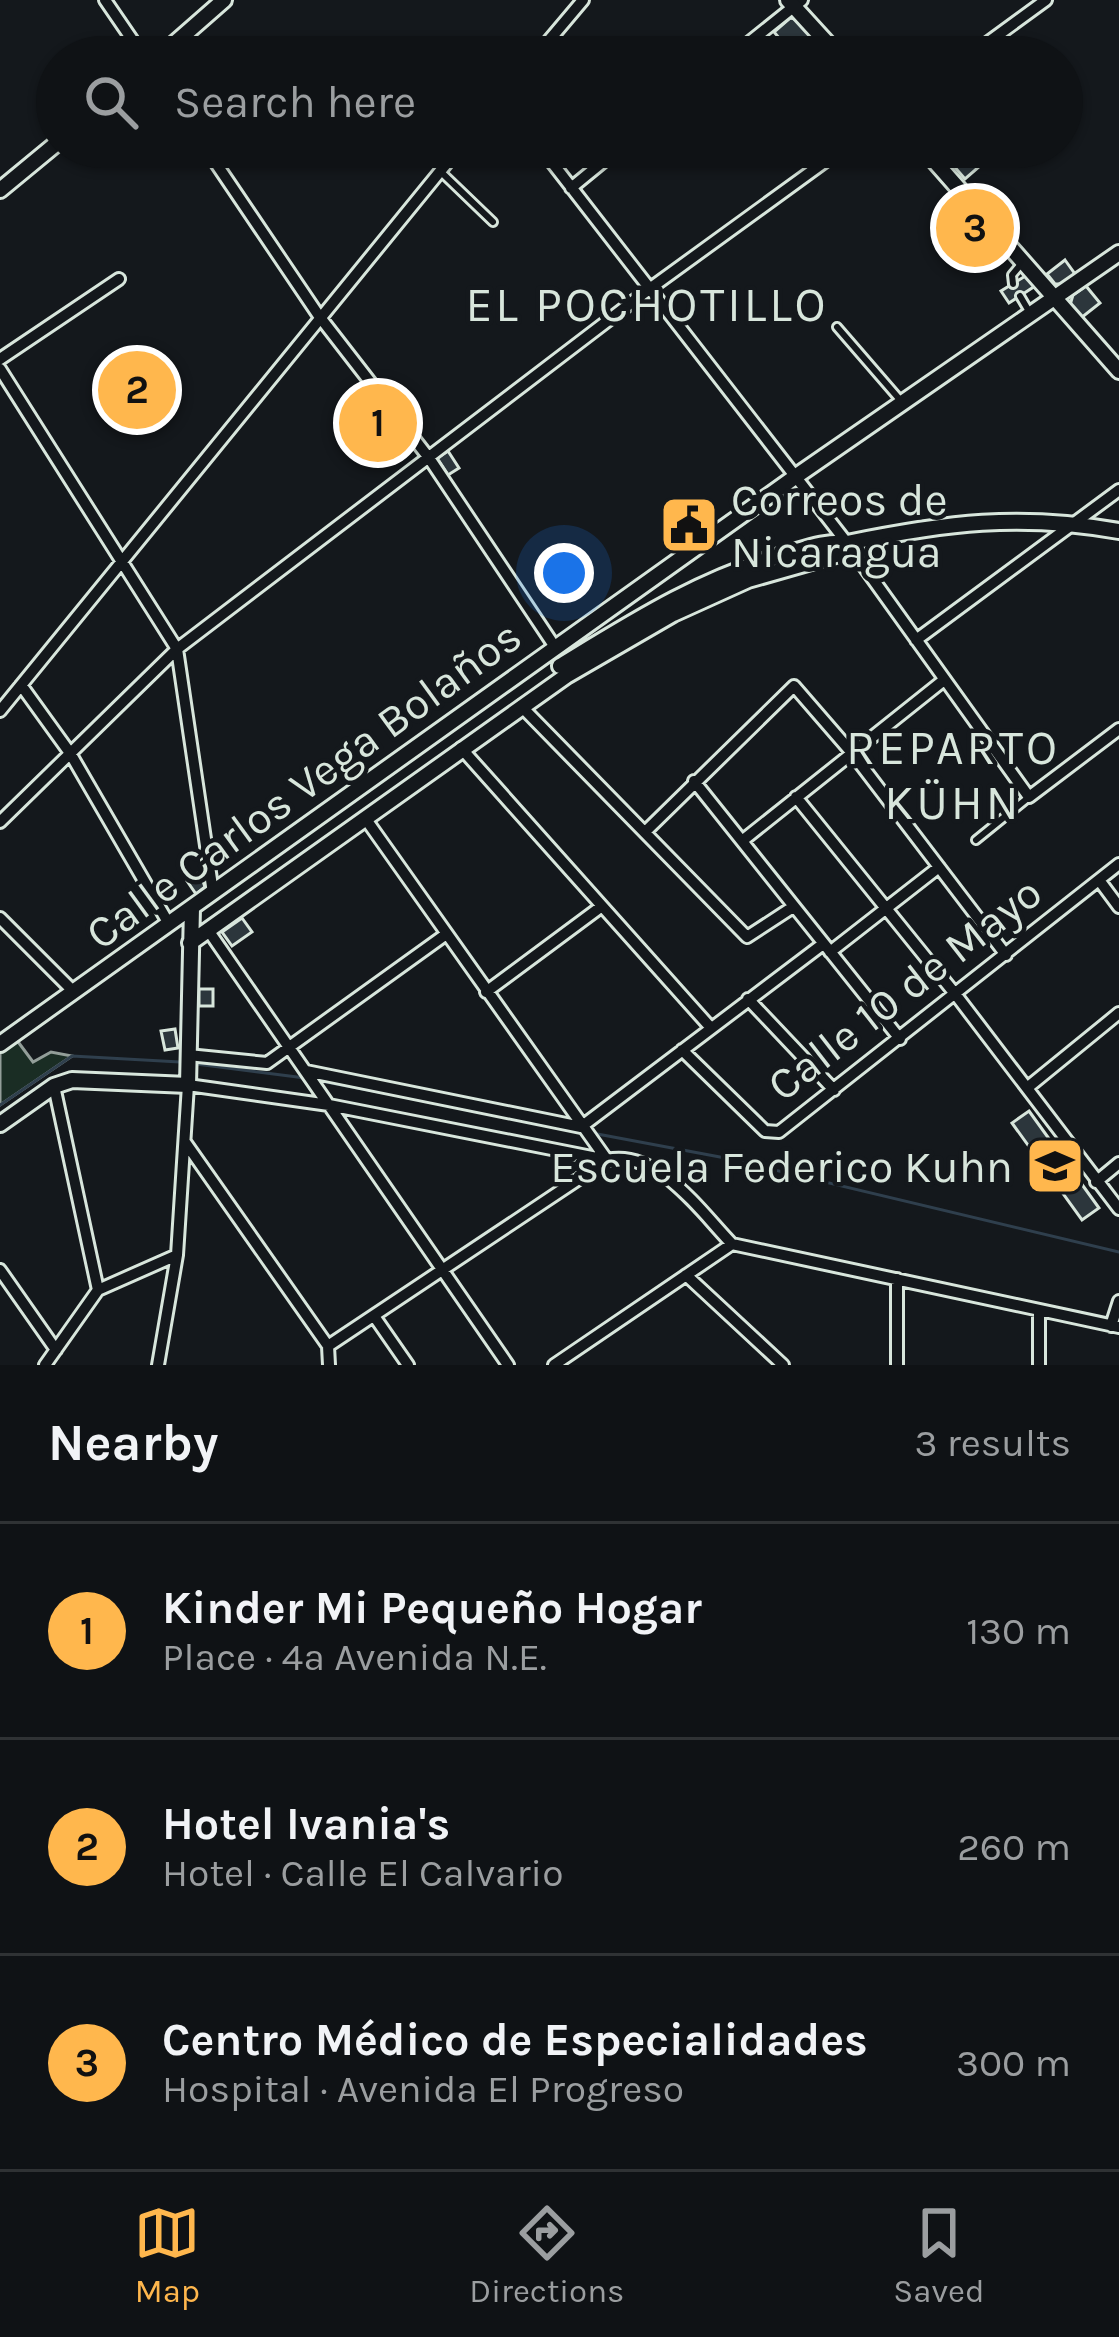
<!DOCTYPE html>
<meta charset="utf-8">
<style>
body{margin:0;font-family:Karla,sans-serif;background:#1d2022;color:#f1f3f6}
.you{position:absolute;left:564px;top:573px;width:42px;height:42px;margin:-30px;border:9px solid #fff;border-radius:50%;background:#1a73e8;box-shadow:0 0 0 18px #1a73e833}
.badge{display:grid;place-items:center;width:78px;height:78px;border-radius:50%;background:#ffb74d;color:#111;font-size:39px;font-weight:700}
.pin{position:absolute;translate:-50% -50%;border:6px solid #fff;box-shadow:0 3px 12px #0006}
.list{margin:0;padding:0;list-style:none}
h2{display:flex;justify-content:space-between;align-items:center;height:156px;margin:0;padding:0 48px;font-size:51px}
h2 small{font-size:39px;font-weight:400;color:#9b9ea0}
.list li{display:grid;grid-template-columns:78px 1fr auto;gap:36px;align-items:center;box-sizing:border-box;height:216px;padding:0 48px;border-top:3px solid #2f3234}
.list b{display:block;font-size:45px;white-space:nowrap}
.list p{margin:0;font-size:39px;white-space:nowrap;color:#9b9ea0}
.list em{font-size:39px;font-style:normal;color:#9b9ea0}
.icon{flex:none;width:66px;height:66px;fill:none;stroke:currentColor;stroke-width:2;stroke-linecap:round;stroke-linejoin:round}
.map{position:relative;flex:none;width:1119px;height:1365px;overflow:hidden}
.search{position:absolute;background:#0f1215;box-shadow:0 3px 9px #0004;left:36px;right:36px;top:36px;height:132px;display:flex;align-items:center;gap:30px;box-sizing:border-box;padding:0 42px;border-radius:66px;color:#9b9ea0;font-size:45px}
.sheet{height:804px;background:#0f1215}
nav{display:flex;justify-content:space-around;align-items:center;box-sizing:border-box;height:168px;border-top:3px solid #2f3234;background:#0f1215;font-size:33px;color:#9b9ea0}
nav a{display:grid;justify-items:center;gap:6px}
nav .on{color:#ffb74d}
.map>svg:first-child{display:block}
</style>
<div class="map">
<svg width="1119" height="1365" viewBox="0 0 1119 1365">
<rect width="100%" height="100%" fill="#14181c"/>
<path fill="#1a2d24" stroke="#939e99" stroke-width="3" d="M 13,1035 L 33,1062 L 51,1052 L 72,1056 L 0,1105 L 0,1044 Z"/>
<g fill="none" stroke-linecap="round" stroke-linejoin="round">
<path stroke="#2f3f4d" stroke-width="3" d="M 196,1064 L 305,1078
M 315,1080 L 453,1106
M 0,1105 L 72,1056 L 180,1062
M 592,1133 L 720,1157 L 1119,1252"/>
</g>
<path fill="#2c363c" stroke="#d8e6dc" stroke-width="3" d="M 790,18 L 800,20 L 817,39 L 804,50 L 793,38 L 785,45 L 774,32 Z
M 943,147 L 965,147 L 981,165 L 965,179 L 940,150 Z
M 969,212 L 990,236 L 980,244 L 960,220 Z
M 1065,260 L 1075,274 L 1061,284 L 1055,284 L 1047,274 Z
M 1027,275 L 1035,286 L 1009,303 L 1001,291 Z
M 1086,286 L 1100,303 L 1081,318 L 1070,305 L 1073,295 Z
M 448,451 L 459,468 L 448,475 L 437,458 Z
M 200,872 L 205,887 L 196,894 L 187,881 Z
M 242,918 L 252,932 L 232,946 L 222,932 Z
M 199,989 L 213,989 L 213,1006 L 199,1006 Z
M 175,1029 L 178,1048 L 165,1050 L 161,1031 Z
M 1029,1111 L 1099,1208 L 1082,1220 L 1012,1123 Z"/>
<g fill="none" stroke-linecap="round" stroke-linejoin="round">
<g stroke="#d8e6dc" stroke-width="12">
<path id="service" d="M 440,171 L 493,222
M 1013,284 L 1012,275 L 1022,263
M 1020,296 L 1030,313
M 837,327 L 901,401
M 976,840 L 1029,797"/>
</g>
<g stroke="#d8e6dc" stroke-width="16">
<path id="minor" d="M 105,0 L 144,57
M 535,57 L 583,0
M 731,57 L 802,0
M 968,57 L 1046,0
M 205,147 L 319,316 L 429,458 L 555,647
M 540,147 L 847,543 L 1029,797 L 1119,729
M 571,188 L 621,147
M 0,359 L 119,279
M 0,369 L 177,649 L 213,893
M 916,640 L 1119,490
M 21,685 L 70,753 L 169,924
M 521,706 L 747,937 L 793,907
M 0,711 L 460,147
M 461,748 L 711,1028
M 694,781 L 900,1039
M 796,797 L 956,995 L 1119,1209
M 365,818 L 607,1160
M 0,822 L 177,649 L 648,290 L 845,147
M 645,832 L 794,686 L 852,753 L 1006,955
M 742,841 L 944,680
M 1099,880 L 1119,907
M 0,918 L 74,992
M 208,930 L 508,1365
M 830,952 L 939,867
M 486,992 L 602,906
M 748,999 L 834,1090
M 682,1050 L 765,1131 L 779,1132 L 1119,864
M 188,1055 L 267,1063 L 445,935
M 306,1071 L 581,1127 L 823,944
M 54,1086 L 98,1290
M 1027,1088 L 1119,1013
M 185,1142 L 328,1346 L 329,1365
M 1096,1182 L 1119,1163
M 0,1270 L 56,1350
M 686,1275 L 783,1365
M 374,1316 L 408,1365
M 1111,1326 L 1119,1301
M 328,1346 L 607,1160 C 658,1149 701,1212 732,1244
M 45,1365 L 98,1290 L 177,1255
M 158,1365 L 177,1255 L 188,1085 L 329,1105 L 607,1160
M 554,1365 L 732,1244 L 1119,1327
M 897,1365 L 897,1279
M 1039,1365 L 1039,1313"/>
</g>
<g stroke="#d8e6dc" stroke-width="20">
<path id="tertiary" d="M 788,0 L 840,57
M 159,57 L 224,0
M 922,147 L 1119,371
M 0,190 L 57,143
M 560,666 C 632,622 701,578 783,555 C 805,549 824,541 847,543 C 945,523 1019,513 1119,531
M 190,943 L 566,676 L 673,614 L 748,580 L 836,555 L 847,543
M 0,1044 L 795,477 L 1119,253
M 0,1124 L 54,1086 L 72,1080 L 188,1085 L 192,908"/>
</g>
<use href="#service" stroke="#14181c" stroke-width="6"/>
<use href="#minor" stroke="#14181c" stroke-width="10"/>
<use href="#tertiary" stroke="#14181c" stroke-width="14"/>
</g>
<defs>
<g id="civic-square" transform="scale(3)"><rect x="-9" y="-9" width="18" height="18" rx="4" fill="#ffb74d" stroke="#14181c"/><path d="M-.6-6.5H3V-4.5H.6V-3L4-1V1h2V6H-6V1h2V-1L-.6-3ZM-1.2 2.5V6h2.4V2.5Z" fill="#111"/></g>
<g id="school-square" transform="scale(3)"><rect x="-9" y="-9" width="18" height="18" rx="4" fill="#ffb74d" stroke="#14181c"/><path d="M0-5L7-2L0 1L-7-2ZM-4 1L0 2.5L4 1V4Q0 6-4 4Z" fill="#111"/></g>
</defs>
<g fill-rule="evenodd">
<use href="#civic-square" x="689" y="525"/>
<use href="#school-square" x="1055" y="1166"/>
</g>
<g text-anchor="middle" stroke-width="9" stroke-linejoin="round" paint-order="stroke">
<g font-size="45" fill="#d8e6dc" stroke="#14181c" text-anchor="start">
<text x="731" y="515">Correos de<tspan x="731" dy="52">Nicaragua</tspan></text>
<text x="1013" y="1182" text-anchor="end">Escuela Federico Kuhn</text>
</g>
<g font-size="45" fill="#d8e6dc" stroke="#14181c">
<text transform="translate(303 784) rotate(-36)" y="16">Calle Carlos Vega Bolaños</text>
<text transform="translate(904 988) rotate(-38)" y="16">Calle 10 de Mayo</text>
</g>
<g font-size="48" letter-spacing="3" fill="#d8e6dc" stroke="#14181c">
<text x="647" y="321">EL POCHOTILLO</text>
<text x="953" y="764">REPARTO<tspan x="953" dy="55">KÜHN</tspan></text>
</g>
</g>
</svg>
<div class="you"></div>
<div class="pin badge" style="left:378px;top:423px">1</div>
<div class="pin badge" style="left:137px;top:390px">2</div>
<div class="pin badge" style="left:975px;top:228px">3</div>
<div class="search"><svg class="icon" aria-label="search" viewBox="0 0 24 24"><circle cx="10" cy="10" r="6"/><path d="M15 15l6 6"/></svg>Search here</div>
</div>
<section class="sheet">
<h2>Nearby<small>3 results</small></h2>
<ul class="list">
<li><span class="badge">1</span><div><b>Kinder Mi Pequeño Hogar</b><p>Place · 4a Avenida N.E.</p></div><em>130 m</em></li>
<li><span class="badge">2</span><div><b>Hotel Ivania's</b><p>Hotel · Calle El Calvario</p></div><em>260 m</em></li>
<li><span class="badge">3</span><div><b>Centro Médico de Especialidades</b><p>Hospital · Avenida El Progreso</p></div><em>300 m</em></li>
</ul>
</section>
<nav>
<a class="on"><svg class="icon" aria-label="map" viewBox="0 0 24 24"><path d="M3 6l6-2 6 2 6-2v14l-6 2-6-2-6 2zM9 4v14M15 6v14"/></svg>Map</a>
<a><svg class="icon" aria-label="directions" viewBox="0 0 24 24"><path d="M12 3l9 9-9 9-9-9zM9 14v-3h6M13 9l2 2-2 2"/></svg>Directions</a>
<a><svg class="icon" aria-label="saved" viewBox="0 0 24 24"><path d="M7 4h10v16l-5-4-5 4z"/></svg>Saved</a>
</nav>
